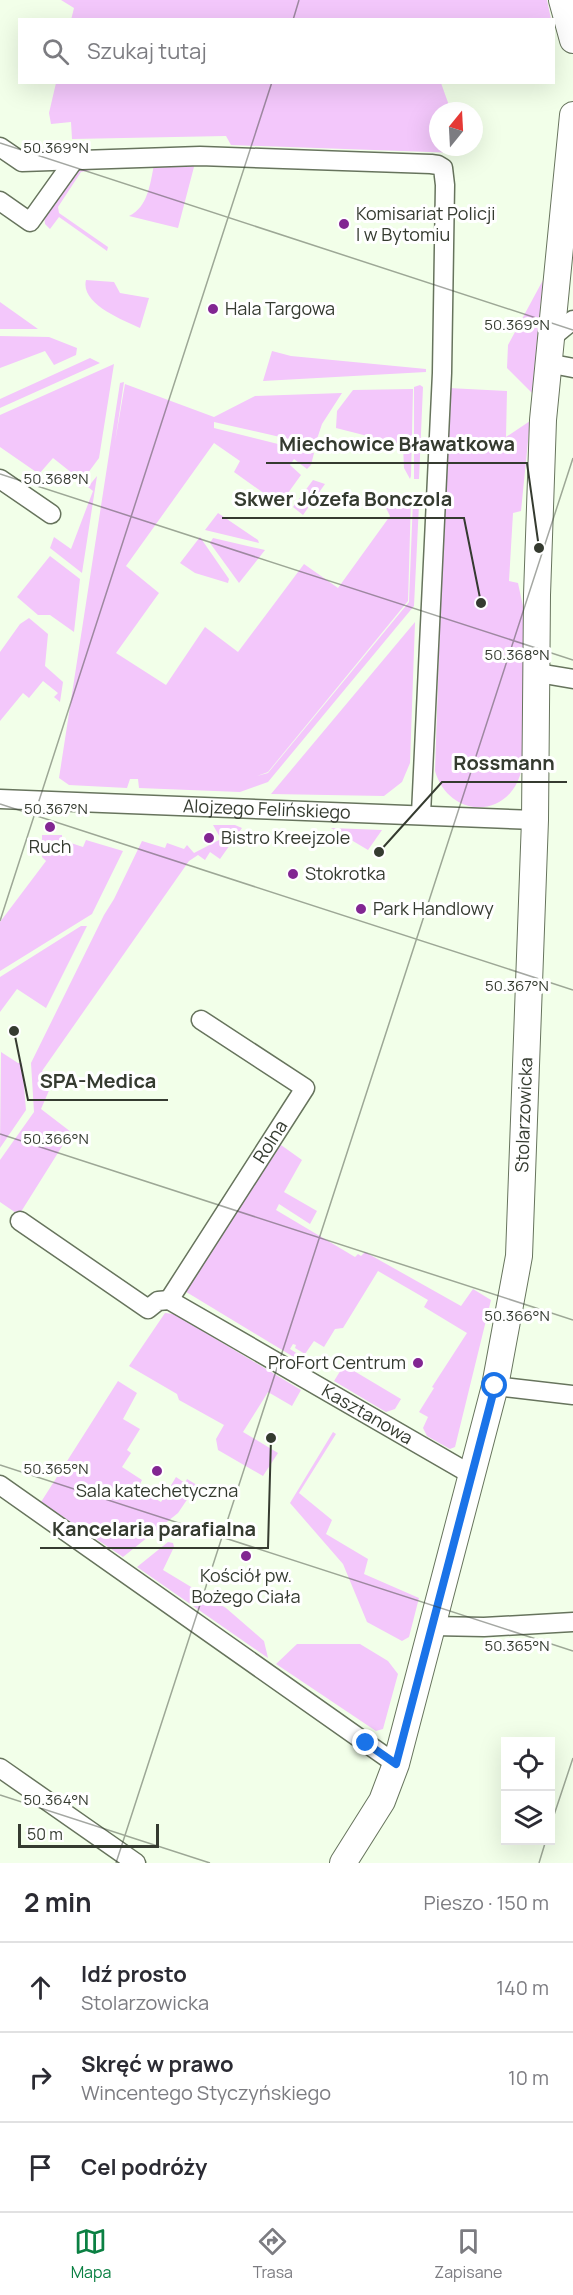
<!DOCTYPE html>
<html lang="pl">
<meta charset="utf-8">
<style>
body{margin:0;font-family:Manrope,sans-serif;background:#f7f7f7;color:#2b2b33}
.controls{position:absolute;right:18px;bottom:18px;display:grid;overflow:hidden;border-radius:0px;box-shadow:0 6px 24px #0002}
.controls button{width:54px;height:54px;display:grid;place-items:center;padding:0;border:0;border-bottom:2px solid #e1e1e2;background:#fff;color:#2b2b33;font:30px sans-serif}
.compass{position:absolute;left:429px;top:102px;width:54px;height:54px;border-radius:50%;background:#fff;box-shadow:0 6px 24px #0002;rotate:18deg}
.scale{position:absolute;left:18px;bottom:15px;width:141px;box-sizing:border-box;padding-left:6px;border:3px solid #353b30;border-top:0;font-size:16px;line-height:21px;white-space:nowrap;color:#353b30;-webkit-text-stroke:4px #fff;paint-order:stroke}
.stop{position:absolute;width:18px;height:18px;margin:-14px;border:4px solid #1a73e8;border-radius:50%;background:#fff}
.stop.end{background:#1a73e8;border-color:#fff;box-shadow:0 2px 6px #0008}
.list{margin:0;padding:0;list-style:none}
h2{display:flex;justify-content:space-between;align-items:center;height:78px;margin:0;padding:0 24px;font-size:26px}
h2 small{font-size:20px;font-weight:400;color:#7c7c81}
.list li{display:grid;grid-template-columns:39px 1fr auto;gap:18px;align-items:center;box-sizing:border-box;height:90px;padding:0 24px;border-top:2px solid #e1e1e2}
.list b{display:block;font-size:22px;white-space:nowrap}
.list p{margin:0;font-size:20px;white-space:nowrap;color:#7c7c81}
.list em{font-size:20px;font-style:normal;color:#7c7c81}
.icon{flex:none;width:33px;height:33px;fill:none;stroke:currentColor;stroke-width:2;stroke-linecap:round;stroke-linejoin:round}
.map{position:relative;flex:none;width:573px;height:1863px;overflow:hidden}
.search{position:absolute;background:#fff;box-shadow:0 6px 24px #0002;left:18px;right:18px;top:18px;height:66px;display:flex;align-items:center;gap:15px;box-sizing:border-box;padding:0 21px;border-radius:0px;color:#7c7c81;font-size:22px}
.sheet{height:348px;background:#fff}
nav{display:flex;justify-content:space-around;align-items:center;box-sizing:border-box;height:84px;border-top:2px solid #e1e1e2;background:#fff;font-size:16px;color:#7c7c81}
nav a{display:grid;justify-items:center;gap:3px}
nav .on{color:#0b8043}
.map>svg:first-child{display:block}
</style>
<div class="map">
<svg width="573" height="1863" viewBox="0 0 573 1863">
<rect width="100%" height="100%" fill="#f2ffe9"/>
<path fill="#f3c7fb" d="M 61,0 L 547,0 L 551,19 L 71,20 L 74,8 Z
M 56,83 L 441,83 L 451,111 L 438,111 L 438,147 L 457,147 L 458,153 L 231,145 L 226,136 L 72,139 L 71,122 L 51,124 L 49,113 Z
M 195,163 L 178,228 L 129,216 C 148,207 150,184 154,165 Z
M 98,164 L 96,169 L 81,172 L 58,207 L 59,213 L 108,247 L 107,251 L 59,217 L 50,229 L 45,224 L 44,214 L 83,165 Z
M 86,280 L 114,282 L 120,293 L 149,298 L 140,328 C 123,320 80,304 86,280 Z
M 543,280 L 532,392 L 532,393 L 507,368 L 508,345 Z
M 0,302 L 38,329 L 0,329 Z
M 0,336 L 49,337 L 77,348 L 76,355 L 54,365 L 45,351 L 0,368 Z
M 272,351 L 291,356 L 426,369 L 426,372 L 263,381 Z
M 90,358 L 100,363 L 0,408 L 0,399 Z
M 114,364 L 99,458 L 82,481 L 53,458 L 39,474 L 0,447 L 0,415 Z
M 124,382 L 115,442 L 125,384 L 214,417 L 255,396 L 342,393 L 322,424 L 315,445 L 214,422 L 214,428 L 314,453 L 311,465 L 307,469 L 294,459 L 290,465 L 301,475 L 283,500 L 272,499 L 234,472 L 240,461 L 214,443 L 126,566 L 159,593 L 116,653 L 166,685 L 205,627 L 238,652 L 304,564 L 338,588 L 390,516 L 386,508 L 386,501 C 393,496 403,493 411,499 L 408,601 L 268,772 L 257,776 L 268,773 L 409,602 L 413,500 L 419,505 L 414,606 L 268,782 L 240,792 L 139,788 L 138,779 L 130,779 L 127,788 L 69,785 L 59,778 L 120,383 Z
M 420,385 L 423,387 L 419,479 L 414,479 L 414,387 Z
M 448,388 L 507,391 L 506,437 L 530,421 L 521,511 L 513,513 L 509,581 L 518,583 L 524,611 L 522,767 C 513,819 450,821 435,771 Z
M 413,389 L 411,476 L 410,479 L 404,468 L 403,445 L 336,428 L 337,411 L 353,390 Z
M 97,476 L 82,573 L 50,548 L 54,537 L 71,549 L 93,491 L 88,487 Z
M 313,480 L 325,484 L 303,515 L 293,507 Z
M 218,513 L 258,540 L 259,543 L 205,530 Z
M 200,537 L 229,579 L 228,583 L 195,573 L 180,563 Z
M 213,538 L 265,550 L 239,583 L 210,543 Z
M 50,556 L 80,579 L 74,632 L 50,615 L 38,615 L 17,597 Z
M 29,618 L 48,634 L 45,666 L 63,682 L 60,702 L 54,697 L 58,693 L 43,681 L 29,698 L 23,693 L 0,721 L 0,652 L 20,624 Z
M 415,622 L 410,763 L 402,782 L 384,796 L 271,794 Z
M 213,825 L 235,825 L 242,828 L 220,859 L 210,852 L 205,860 L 198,855 L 189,861 L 42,1071 L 54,1079 L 41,1109 L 71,1132 L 19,1215 L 0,1202 L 0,1160 L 34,1112 L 31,1063 L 104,915 L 114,899 L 142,841 L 165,848 L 167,843 L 184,849 L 187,845 L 194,853 L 221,839 Z
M 331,828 L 382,830 L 368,850 Z
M 42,835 L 62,835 L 62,840 L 83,847 L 86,840 L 123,851 L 92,914 L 0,971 L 0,922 L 46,861 L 42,857 Z
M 81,926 L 87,926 L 46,1008 L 17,989 L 0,1012 L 0,977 Z
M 1,1052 L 18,1063 L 22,1063 L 26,1110 L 0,1148 Z
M 281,1145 L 302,1160 L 284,1192 L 317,1211 L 310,1224 L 279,1204 L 276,1210 L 355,1257 L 358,1254 L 361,1256 L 365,1252 L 461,1306 L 473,1289 L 491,1300 L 455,1447 L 450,1449 L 427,1436 L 423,1428 L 428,1417 L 419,1412 L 434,1388 L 432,1387 L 467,1333 L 424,1307 L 428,1300 L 378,1271 L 343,1328 L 335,1329 L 324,1347 L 314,1341 L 305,1354 L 295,1348 L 296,1345 L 293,1344 L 290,1349 L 309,1361 L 307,1365 L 183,1290 Z
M 165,1313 L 174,1314 L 301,1390 L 292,1406 L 268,1392 L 243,1432 L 278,1453 L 263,1476 L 218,1450 L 216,1439 L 224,1425 L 179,1400 L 177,1394 L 129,1366 Z
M 344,1365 L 401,1399 L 395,1409 L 386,1412 L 334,1381 Z
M 118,1381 L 137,1393 L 123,1419 L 140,1429 L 127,1450 L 131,1453 L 122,1467 L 142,1480 L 138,1488 L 161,1502 L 176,1477 L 185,1483 L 187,1479 L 197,1485 L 178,1513 L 123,1557 L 41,1502 Z
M 333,1432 L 336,1434 L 299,1493 L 332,1520 L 326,1534 L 368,1559 L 364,1574 L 419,1598 L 409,1637 L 402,1641 L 367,1622 L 343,1564 L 290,1503 Z
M 168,1542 L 173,1543 L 174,1547 L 163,1570 L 226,1608 L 264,1641 L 268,1658 L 137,1567 Z
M 297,1644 L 360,1644 L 388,1661 L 398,1674 L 383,1729 L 376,1731 L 276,1664 Z"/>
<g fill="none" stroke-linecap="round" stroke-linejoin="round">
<g stroke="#67745d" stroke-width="21">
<g id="street">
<path d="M 0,147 L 22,162 L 200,156 L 431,164 L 438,165 L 443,168 L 445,185 L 442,373 L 421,814"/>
<path d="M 0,201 L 30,222 L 75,159"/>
<path d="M 551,338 L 573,320"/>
<path d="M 547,363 L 573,368"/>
<path d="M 0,479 L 51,514"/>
<path d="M 538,673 L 573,679"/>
<path id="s1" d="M 0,799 L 535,820"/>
<path id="s2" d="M 20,1221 L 148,1309 L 158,1301 L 169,1300 L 472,1475"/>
<path id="s3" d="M 169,1300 L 305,1088 L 201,1020"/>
<path d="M 495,1386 L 573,1395"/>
<path d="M 0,1485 L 396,1764"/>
<path d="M 432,1626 L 484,1627 L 573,1622"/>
<path d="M 0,1768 L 136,1863"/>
</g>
</g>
<g stroke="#67745d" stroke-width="28">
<g id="secondary">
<path d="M 562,0 L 573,40"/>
<path id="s4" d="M 343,1863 L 382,1801 L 396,1764 L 495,1386 L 519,1256 L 535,820 L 537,595 L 543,420 L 573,115"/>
</g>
</g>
<use href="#street" stroke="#fff" stroke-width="18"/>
<use href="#secondary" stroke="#fff" stroke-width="26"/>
</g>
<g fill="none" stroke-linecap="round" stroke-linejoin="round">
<path stroke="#1a73e8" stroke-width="8" d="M 366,1743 L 396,1764 L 495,1386"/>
</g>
<path fill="none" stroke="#353b30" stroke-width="1.5" stroke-opacity="0.45" d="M 293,20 L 299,0M 0,143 L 573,330M 0,474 L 573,660M 0,804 L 573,990M 0,921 L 272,82M 0,1134 L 573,1320M 0,1465 L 573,1651M 0,1795 L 210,1863M 550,1827 L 573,1758M 116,1863 L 573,458M 539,1863 L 546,1840"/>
<g fill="#822692" stroke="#fff" stroke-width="2">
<circle cx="344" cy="224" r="6"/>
<circle cx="213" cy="309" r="6"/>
<circle cx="50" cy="827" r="6"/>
<circle cx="209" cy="838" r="6"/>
<circle cx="293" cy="874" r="6"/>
<circle cx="361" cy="909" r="6"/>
<circle cx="418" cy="1363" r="6"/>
<circle cx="157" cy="1471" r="6"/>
<circle cx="246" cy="1556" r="6"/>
</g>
<g text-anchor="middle" stroke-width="6" stroke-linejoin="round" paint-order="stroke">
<g font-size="18" fill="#353b30" stroke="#fff" text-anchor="start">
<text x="356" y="220">Komisariat Policji<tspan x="356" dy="21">I w Bytomiu</tspan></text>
<text x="225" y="315">Hala Targowa</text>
<text x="221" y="844">Bistro Kreejzole</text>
<text x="50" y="853" text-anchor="middle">Ruch</text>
<text x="305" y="880">Stokrotka</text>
<text x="373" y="915">Park Handlowy</text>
<text x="406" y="1369" text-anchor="end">ProFort Centrum</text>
<text x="157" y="1497" text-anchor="middle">Sala katechetyczna</text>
<text x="246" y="1582" text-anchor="middle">Kościół pw.<tspan x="246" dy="21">Bożego Ciała</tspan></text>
</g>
<g font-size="18" fill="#353b30" stroke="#fff">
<text dy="6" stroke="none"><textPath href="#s1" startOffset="267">Alojzego Felińskiego</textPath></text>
<text dy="6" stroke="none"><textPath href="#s4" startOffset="777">Stolarzowicka</textPath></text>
<text dy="6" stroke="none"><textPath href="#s3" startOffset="188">Rolna</textPath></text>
<text dy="6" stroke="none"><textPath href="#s2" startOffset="408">Kasztanowa</textPath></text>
</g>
</g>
<g font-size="15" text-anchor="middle" fill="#353b30" stroke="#fff" stroke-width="6" stroke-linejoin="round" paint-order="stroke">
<text x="56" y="153">50.369°N</text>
<text x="517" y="330">50.369°N</text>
<text x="56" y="484">50.368°N</text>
<text x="517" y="660">50.368°N</text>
<text x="56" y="814">50.367°N</text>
<text x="517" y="991">50.367°N</text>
<text x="56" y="1144">50.366°N</text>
<text x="517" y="1321">50.366°N</text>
<text x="56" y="1474">50.365°N</text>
<text x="517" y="1651">50.365°N</text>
<text x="56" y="1805">50.364°N</text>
</g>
<path fill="none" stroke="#353b30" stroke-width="2" d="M539 548L527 463H266M481 603L464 518H222M379 852L442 782H567M14 1031L28 1100H168M271 1438L268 1548H40"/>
<g fill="#353b30" stroke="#fff" stroke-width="2">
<circle cx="539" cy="548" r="6"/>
<circle cx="481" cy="603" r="6"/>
<circle cx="379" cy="852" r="6"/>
<circle cx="14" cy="1031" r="6"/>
<circle cx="271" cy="1438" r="6"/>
</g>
<g font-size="20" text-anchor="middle" font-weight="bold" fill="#353b30" stroke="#fff" stroke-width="6" stroke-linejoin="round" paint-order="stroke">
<text x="397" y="451">Miechowice Bławatkowa</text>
<text x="343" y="506">Skwer Józefa Bonczola</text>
<text x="504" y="770">Rossmann</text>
<text x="98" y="1088">SPA-Medica</text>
<text x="154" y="1536">Kancelaria parafialna</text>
</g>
</svg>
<div class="controls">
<button><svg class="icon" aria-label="locate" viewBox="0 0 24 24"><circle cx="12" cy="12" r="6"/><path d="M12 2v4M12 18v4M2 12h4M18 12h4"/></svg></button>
<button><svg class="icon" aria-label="layers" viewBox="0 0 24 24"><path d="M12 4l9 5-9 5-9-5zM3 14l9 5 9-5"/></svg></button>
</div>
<svg class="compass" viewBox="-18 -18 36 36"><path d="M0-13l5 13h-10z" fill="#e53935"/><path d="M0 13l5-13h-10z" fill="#7c7c81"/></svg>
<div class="scale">50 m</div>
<div class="stop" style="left:495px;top:1386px"></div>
<div class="stop end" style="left:366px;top:1743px"></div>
<div class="search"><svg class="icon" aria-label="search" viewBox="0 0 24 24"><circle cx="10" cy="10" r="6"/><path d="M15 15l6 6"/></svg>Szukaj tutaj</div>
</div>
<section class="sheet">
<h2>2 min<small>Pieszo · 150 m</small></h2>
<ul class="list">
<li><svg class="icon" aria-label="ahead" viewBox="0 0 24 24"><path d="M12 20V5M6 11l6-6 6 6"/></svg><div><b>Idź prosto</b><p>Stolarzowicka</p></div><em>140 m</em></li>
<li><svg class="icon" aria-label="right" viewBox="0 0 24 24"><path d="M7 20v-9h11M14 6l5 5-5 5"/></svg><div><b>Skręć w prawo</b><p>Wincentego Styczyńskiego</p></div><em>10 m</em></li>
<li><svg class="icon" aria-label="arrive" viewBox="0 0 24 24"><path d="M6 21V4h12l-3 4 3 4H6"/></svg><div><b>Cel podróży</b></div></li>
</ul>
</section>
<nav>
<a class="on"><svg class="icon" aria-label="map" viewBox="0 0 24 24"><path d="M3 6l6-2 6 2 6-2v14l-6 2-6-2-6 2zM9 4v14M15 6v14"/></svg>Mapa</a>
<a><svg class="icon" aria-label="directions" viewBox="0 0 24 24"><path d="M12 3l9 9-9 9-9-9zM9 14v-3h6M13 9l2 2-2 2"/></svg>Trasa</a>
<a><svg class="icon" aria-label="saved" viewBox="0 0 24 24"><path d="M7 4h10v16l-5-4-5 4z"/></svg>Zapisane</a>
</nav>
